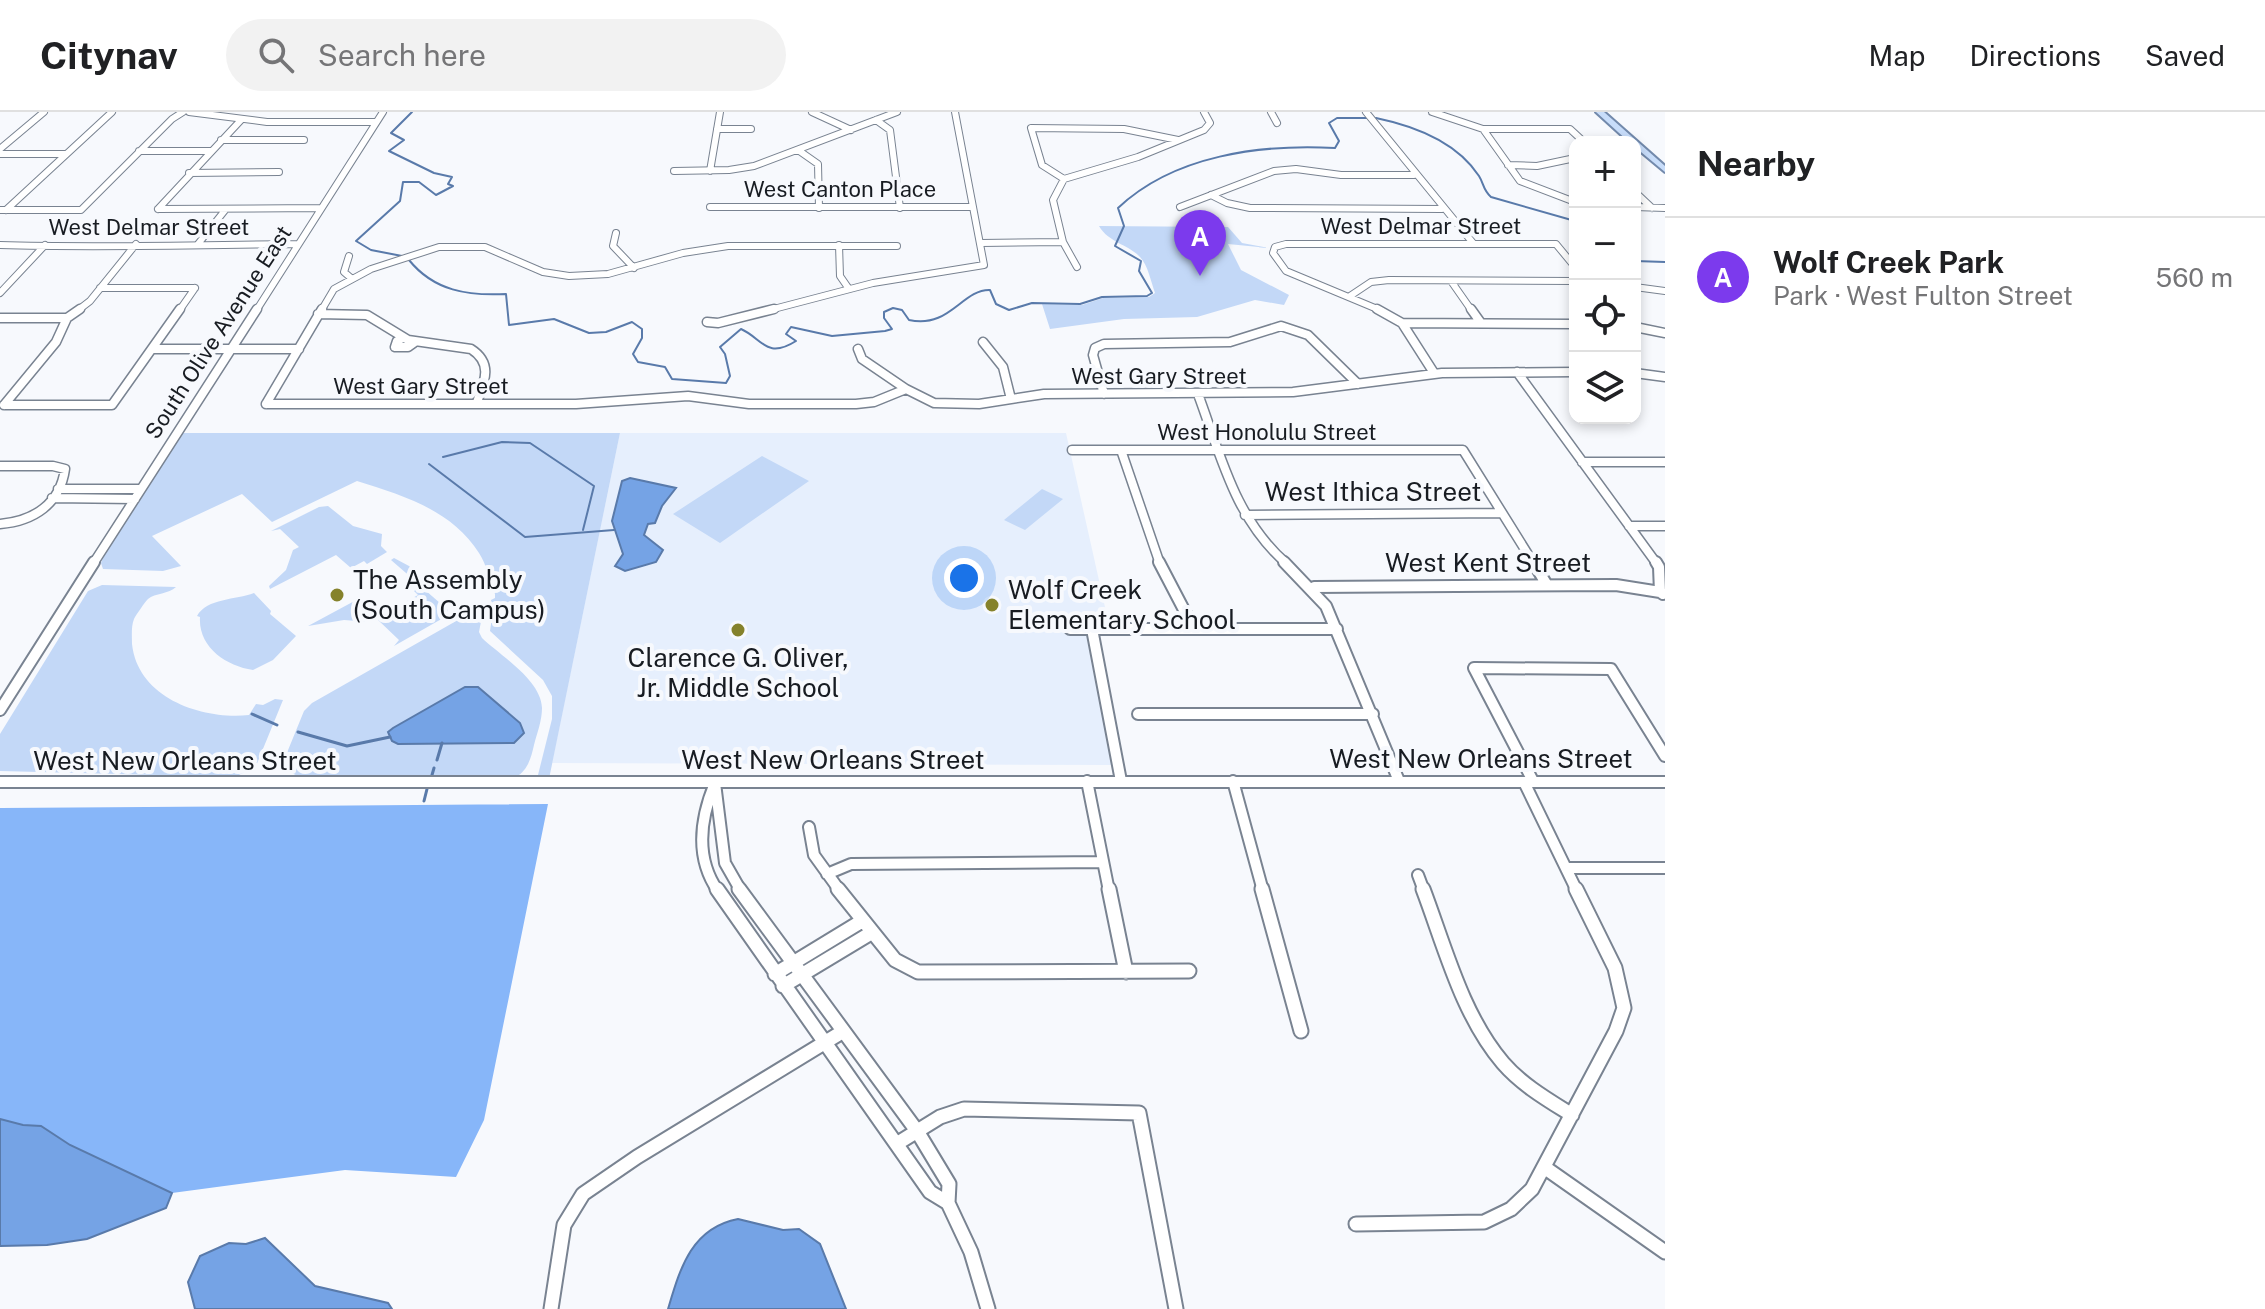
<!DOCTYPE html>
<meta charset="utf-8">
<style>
body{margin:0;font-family:"Public Sans",sans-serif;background:#f2f2f2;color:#202124}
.controls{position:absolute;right:24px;top:24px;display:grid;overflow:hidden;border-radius:16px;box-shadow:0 4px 12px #0003}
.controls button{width:72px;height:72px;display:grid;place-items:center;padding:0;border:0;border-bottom:2px solid #e0e0e0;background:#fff;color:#202124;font:40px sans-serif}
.you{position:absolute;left:964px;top:466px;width:28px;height:28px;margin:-20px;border:6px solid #fff;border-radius:50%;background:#1a73e8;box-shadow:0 0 0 12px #1a73e833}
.badge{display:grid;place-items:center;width:52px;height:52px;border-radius:50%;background:#7c3aed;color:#fff;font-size:26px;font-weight:700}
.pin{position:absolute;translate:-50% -66px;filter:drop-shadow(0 2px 4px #0008)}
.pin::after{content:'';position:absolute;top:42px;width:28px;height:24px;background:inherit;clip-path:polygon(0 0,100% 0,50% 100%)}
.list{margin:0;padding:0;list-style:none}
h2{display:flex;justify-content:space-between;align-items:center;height:104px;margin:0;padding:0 32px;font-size:34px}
h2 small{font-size:26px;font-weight:400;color:#757577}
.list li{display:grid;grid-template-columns:52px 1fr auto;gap:24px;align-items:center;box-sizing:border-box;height:120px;padding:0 32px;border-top:2px solid #e0e0e0}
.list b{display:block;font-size:30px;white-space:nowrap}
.list p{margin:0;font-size:26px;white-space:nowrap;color:#757577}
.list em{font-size:26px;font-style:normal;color:#757577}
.icon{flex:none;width:44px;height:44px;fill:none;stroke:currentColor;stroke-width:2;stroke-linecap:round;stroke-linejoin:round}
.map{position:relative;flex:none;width:1665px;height:1197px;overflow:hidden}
header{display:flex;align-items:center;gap:48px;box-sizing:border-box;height:112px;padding:0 40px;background:#fff;border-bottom:2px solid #e0e0e0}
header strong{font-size:38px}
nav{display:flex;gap:44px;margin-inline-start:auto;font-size:28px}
.search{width:560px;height:72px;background:#f2f2f2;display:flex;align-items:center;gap:20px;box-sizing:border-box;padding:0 28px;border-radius:44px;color:#757577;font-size:30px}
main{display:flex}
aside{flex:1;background:#fff}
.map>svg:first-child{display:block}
</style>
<header>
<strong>Citynav</strong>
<div class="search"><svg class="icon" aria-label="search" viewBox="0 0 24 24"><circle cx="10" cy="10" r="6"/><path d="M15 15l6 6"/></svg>Search here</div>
<nav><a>Map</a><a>Directions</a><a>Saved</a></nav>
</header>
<main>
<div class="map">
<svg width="1665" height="1197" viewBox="0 0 1665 1197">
<rect width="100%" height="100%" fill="#f7f9fd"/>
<path fill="#e6effd" d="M 620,321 L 1066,321 L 1109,513 L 1086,514 L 1113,653 L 552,651 Z"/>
<path fill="#c3d8f7" d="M 1099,114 L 1228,115 L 1242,131 L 1269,136 L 1228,132 L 1241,158 L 1289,183 L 1284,193 L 1255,188 L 1197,205 L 1124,207 L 1050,217 L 1042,192 L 1082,193 L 1103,186 L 1149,185 L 1155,181 C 1151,170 1148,153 1140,145 C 1128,132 1109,131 1099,114 Z
M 180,321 L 620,321 L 549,667 L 538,663 L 552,607 L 552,584 L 543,568 L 490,519 L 493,499 L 491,488 L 495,486 L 495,482 C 489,468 487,453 479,441 C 452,398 402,383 357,369 L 272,410 L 242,382 L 152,424 L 181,454 L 163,459 L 103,457 L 101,451 L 107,436 Z
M 762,344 L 809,369 L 720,431 L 673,402 Z
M 1042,377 L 1063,387 L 1025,418 L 1004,408 Z
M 328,394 L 353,414 L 382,422 L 381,434 L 387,440 L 367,452 L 364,449 L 351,456 L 336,443 L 270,477 L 269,474 L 286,458 L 293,438 L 299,435 L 280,417 L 271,419 L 319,395 Z
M 394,446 L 409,454 L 424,467 L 425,478 L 448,498 L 445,505 L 394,534 L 399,528 L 377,507 L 370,510 L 344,508 L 308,514 L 360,486 L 366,491 L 370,489 L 380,498 L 389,493 L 393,497 L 418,483 L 414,479 L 421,474 L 391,448 Z
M 102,473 L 176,475 C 169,482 155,481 148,487 C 145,490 136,503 134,507 C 131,514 132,525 132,532 C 138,587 203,608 249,603 L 256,592 L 263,593 L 275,587 L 283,588 L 256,654 L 235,665 L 0,659 L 0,622 L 88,479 Z
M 254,481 L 271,499 L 270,502 L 296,524 L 273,548 L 253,558 C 226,554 198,535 200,505 L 197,504 C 207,486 236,488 254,481 Z
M 479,496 L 483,499 L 479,520 L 482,526 C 501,544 541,568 542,596 C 542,609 537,621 534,633 C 531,646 528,658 516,665 L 302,666 L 285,658 L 284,648 L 304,599 L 312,591 Z"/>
<path fill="#87b6f9" d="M 548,692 L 484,1008 L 456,1065 L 345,1058 L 172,1081 L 70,1033 L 41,1014 L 23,1013 L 0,1007 L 0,696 Z"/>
<path fill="#75a3e5" stroke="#597aaa" stroke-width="2" d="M 630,366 L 676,376 L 662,394 L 655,411 L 648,412 L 644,423 L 663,438 L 656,450 L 625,459 L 615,454 L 623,442 L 612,409 L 622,369 Z
M 465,575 L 478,575 L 520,611 L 524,621 L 514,631 L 398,632 L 392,629 L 388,620 L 393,616 Z
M 0,1007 L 23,1013 L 41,1014 L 70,1033 L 172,1081 L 166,1096 L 87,1127 L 47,1133 L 0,1134 Z
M 738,1107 L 783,1118 L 799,1117 L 820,1132 L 846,1197 L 668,1197 C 680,1157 691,1116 738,1107 Z
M 265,1126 L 315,1174 L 388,1191 L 392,1197 L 195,1197 L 188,1170 L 200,1144 L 229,1131 L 246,1132 Z"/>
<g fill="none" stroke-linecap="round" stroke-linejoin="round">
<path stroke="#597aaa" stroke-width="2" d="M 1376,6 C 1415,14 1456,29 1479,64 C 1484,72 1483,78 1491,85 L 1575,109
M 402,144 L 371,138 L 356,129 L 400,89 L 403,70 L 419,70 L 436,83 L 453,74 L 448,72 L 452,65 L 434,61 L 389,39 L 404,28 L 391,21 L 412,0
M 409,148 C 434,179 468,184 506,182 L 509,213 L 554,207 L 589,221 L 606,220 L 632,210 L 642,217 L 642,226 L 633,242 L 638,250 L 665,255 L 672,267 L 726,271 L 730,264 L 725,242 L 720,235 L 741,217 C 762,226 766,248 796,229 L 786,222 L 791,215 L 832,224 L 885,219 L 892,217 L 884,206 L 884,200 L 893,196 L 902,198 L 909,208 C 950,217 962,177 990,178 L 996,192 L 1009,198 L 1032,191 L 1080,192 L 1102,185 L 1147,184 L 1152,181 L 1139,159 L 1141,149 L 1115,134 L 1124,114 L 1118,96 C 1174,43 1261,32 1335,36 L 1339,29 L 1329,11 L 1337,6 L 1367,6
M 1635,149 L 1665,150
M 443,345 L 502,330 L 530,331 L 594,374 L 583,418
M 429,352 L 525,425 L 614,418"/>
<path stroke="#597aaa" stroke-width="3" d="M 252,602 L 277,613
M 298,620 L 347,634 L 390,625
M 437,648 L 442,631
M 432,663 L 434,656
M 424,689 L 427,677"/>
<g stroke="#798391" stroke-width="8">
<path id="minor-far3" d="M 189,0 L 267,10 L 376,10
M 812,0 L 851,18
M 1271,0 L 1277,11
M 1366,0 L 1473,131
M 1432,0 L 1483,17 L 1520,69 L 1575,90
M 876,8 L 890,18 L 900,96
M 717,17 L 751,17
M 1483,17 L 1570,17 L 1584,30
M 221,28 L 304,28
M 0,37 L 44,0
M 798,38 L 818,52 L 819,96
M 139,39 L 211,39
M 0,42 L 65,42
M 1508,53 L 1537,54 L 1575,46
M 674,59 L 729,58 L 754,54 L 897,0
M 710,59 L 720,0
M 189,61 L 279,60
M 1064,67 L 1042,53 L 1031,16 L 1124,17 L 1178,28
M 1635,80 L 1652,96
M 1211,83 L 1227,91 L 1250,96 L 1442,97
M 710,95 L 971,95
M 1180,95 L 1274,59 L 1296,57 L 1341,63 L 1414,63
M 1635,95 L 1665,96
M 158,97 L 321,96
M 158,97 L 241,8
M 0,98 L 81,98 L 172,7 L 183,0
M 6,98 L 112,0
M 616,121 L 613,134 L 634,156
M 981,131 L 1063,130
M 198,132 L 226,97
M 0,133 C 99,136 199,133 298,132
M 839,133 L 840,164 L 849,177
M 349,144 L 344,160 L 351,166
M 1077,155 L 1063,130 L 1053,88 L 1064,67 L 1138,45 L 1204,18 L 1210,11 L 1204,0
M 1451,169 L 1472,199
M 1635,175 L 1665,179
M 100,176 L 195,176
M 0,181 L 45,133
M 1350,184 L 1371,170 L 1389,168 L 1575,169
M 77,199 L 90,189 L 136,132
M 179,199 L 195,176
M 256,199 L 383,0
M 321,199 L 334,177 L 371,157 L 439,135 L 485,135 L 543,160 L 569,164 L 608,162 L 683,141 L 728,134 L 897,134
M 766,199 L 873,171 L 984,153 L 955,0
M 1382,199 L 1286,159 L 1273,141 L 1275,135 L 1286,132 L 1556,132 L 1575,155"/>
</g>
<g stroke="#798391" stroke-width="11">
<path id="minor-far2" d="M 1377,197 L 1402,211 L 1434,261
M 1471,197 L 1481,211
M 318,202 L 367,203 L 408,228 L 471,237 C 493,251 485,269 477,290
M 0,206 L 67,206
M 707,210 L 718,211 L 774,197
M 1402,211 L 1575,212
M 1635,215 L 1665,221
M 403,226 L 397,229 L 395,235 L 408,235 L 415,230
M 983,230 L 1003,255 L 1011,287
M 152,237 L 299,237
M 858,237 L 862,247 L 906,277
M 1517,260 L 1657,452
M 1635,261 L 1665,265
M 1104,282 L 1093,243 L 1095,236 L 1104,232 L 1230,230 L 1281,214 L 1308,223 L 1358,272
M 1198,282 C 1221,344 1235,407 1287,452
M 266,292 L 576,292 L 688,284 L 749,292 L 856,292 L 874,290 L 906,277 L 934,291 L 979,292 L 1044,282 L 1293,280 L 1442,261 L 1575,260
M 266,292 L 322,197
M 4,293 L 112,293 L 180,197
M 4,293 L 56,230 L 67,206 L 80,197
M 1072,338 L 1463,338 L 1534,452
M 1121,338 L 1160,452
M 1582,350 L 1665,350
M 0,354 L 53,354 L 65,357 C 60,392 34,409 0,412
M 58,377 L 141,377
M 52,386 L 135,387
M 1245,403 L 1502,401
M 1629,414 L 1665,414
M 93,452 L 257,197"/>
</g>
<g stroke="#798391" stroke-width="14">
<path id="minor-far1" d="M 1159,450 L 1194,517
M 1284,450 L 1326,494 L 1399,669
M 1533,450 L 1547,473
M 1656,450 L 1659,455 L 1660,480 L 1663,482
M 1314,475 L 1616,473 L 1660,480
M 1070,517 L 1337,517
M 1092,517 L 1121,669
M 0,598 L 94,450
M 1138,602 L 1373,602
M 1087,669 L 1109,779
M 1233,669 L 1263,779
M 1533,669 L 1474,556 L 1611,557 L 1665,644
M 0,670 L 1665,670
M 1524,670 L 1577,779
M 715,671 L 725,751 L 741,779
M 715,671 C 700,707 695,746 718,779
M 809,715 L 814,743 L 840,779
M 1568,756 L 1665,756
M 827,762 L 851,752 L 1103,750
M 1418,763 L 1424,779"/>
</g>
<g stroke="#798391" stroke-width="17">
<path id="minor" d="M 717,777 L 930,1080 L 948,1091
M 739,777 L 917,1019 L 949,1072 L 948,1091 L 971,1140 L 988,1197
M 838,777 L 895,848 L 918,860 L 1189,859
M 1109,777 L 1126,860
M 1262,777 L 1301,919
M 1423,777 C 1445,835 1462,903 1503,951 C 1522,973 1548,988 1572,1003
M 775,862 L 862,809
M 783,874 L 871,821
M 898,1031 L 940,1005 L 964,997 L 1139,1001 L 1176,1197
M 1544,1055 L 1665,1140
M 1356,1112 L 1484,1110 L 1511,1097 L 1532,1077 L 1616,919 L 1624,896 L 1615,856 L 1576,777
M 551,1197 L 564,1113 L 583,1082 L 637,1045 L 842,920"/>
</g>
<g stroke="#738aac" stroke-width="4">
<path id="major" d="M 1596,0 L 1604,0 L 1665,54 L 1665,60 L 1635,35 L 1635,30 L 1629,30 Z"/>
</g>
<use href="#minor-far3" stroke="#fff" stroke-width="6"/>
<use href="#minor-far2" stroke="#fff" stroke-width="8"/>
<use href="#minor-far1" stroke="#fff" stroke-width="10"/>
<use href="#minor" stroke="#fff" stroke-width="13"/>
<use href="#major" fill="#c8ddfa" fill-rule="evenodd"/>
</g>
<g fill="#85822b" stroke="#f7f9fd" stroke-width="3">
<circle cx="337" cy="483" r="8"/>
<circle cx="992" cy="493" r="8"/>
<circle cx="738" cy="518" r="8"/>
</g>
<g text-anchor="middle" stroke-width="8" stroke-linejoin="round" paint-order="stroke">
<g font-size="22" fill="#181c22" stroke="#f7f9fd">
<text x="840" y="85">West Canton Place</text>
<text x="1421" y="122">West Delmar Street</text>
<text x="149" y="123">West Delmar Street</text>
<text transform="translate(218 220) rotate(-57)" y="8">South Olive Avenue East</text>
<text x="1159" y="272">West Gary Street</text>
<text x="421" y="282">West Gary Street</text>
<text x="1267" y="328">West Honolulu Street</text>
</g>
<g font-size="26" fill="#181c22" stroke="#f7f9fd">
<text x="1373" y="389">West Ithica Street</text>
<text x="1488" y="460">West Kent Street</text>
<text x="1481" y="656">West New Orleans Street</text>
<text x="833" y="657">West New Orleans Street</text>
<text x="185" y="658">West New Orleans Street</text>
</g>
<g font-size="26" fill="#181c22" stroke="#f7f9fd" text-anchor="start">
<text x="353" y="477">The Assembly<tspan x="353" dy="30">(South Campus)</tspan></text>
<text x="1008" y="487">Wolf Creek<tspan x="1008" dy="30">Elementary School</tspan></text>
<text x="738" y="555" text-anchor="middle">Clarence G. Oliver,<tspan x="738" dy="30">Jr. Middle School</tspan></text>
</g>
</g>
</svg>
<div class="controls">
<button>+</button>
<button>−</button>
<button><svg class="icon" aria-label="locate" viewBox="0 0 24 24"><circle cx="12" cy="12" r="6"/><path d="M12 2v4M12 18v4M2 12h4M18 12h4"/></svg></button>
<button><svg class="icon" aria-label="layers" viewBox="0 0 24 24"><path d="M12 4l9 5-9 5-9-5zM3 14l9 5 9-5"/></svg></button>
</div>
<div class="you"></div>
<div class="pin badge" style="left:1200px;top:164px">A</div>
</div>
<aside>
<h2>Nearby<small></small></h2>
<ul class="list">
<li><span class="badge">A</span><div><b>Wolf Creek Park</b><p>Park · West Fulton Street</p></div><em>560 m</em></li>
</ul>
</aside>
</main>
